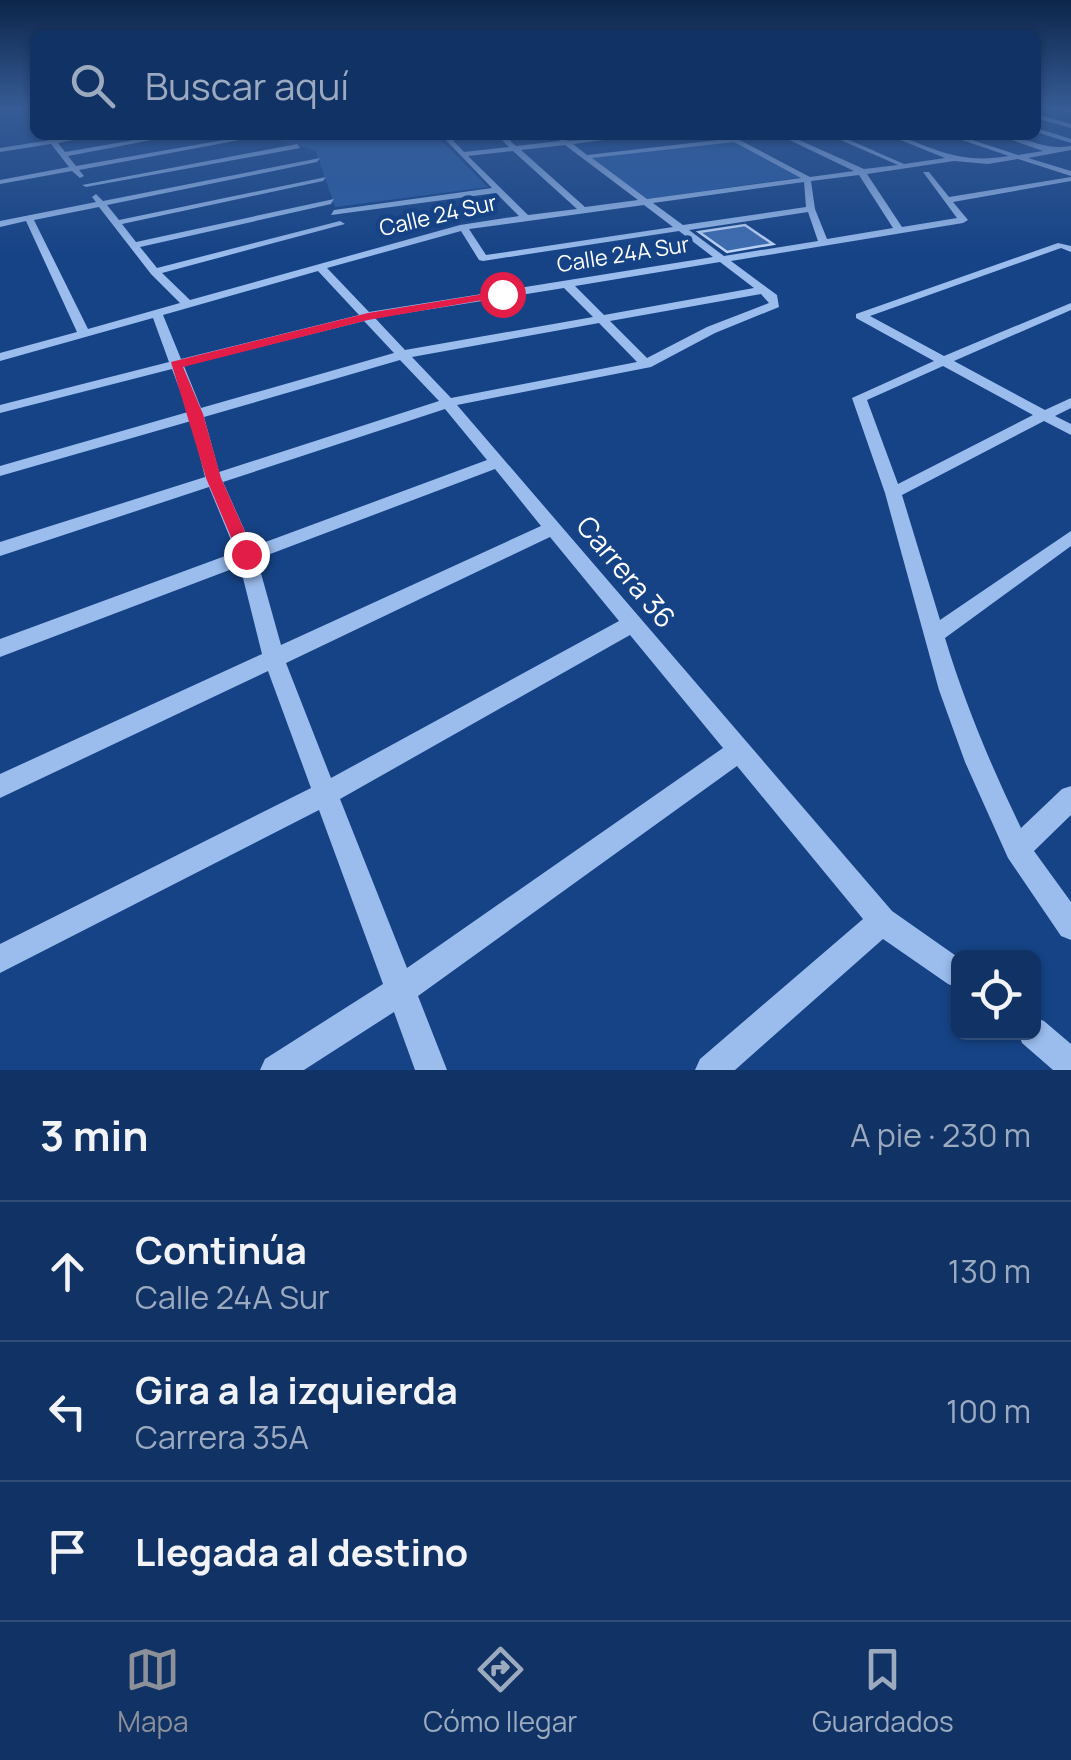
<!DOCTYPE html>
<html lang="es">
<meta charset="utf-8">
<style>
body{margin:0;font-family:Manrope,sans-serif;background:#193a6a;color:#f1f3f6}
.controls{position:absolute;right:30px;bottom:30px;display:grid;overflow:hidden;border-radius:15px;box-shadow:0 2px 8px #0004}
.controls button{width:90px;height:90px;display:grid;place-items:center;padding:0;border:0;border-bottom:2px solid #304d78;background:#103264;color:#f1f3f6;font:50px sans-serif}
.stop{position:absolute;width:30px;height:30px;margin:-22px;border:8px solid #e11d48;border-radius:50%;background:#fff}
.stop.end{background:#e11d48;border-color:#fff;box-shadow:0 2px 10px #0008}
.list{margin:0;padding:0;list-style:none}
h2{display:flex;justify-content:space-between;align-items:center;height:130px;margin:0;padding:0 40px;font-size:42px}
h2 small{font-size:32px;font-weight:400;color:#9caabf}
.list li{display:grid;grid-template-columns:65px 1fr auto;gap:30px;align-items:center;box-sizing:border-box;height:140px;padding:0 40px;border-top:2px solid #304d78}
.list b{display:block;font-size:38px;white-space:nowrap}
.list p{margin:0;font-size:32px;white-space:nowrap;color:#9caabf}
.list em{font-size:32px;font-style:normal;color:#9caabf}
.icon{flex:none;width:55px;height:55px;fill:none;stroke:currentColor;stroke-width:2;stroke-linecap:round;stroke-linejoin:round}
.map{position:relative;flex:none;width:1071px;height:1070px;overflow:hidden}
.search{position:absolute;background:#103264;box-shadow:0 2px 8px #0004;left:30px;right:30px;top:30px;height:110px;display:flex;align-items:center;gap:25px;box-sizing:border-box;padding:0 35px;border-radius:15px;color:#9caabf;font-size:38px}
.sheet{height:550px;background:#103264}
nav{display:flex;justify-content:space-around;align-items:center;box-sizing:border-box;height:140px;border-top:2px solid #304d78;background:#103264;font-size:28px;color:#9caabf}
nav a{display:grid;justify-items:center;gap:5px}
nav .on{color:#8c9099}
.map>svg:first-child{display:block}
</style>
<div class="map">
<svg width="1071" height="1070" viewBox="0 0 1071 1070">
<rect width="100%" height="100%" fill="#164386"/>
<path fill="#285ca5" d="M 261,135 L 436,135 L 488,187 L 335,207 L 316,151 Z
M 733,141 L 801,177 L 647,199 L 590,158 Z"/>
<path fill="#3e6db0" stroke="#c0d8fa" stroke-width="2.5" d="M 745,225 L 773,244 L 727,252 L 699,232 Z"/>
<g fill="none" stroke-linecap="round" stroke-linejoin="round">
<path fill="#9bbdee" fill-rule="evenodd" d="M 1052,107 L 1071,109 L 1071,113 L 1053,108 Z
M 1036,114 L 1071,124 L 1071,128 L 1036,118 Z
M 1036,128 L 1071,139 L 1071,143 L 1036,132 Z
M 82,135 L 98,135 L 58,143 L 65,152 L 163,135 L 178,135 L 68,156 L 76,166 L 252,135 L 261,136 L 79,170 L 84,176 L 80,178 L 72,171 L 0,184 L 0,180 L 69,167 L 51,144 L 0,152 L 0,148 Z
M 441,135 L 448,135 L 464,152 L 509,147 L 497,135 L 504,135 L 516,146 L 560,141 L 553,135 L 560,135 L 568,141 L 642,135 L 573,144 L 587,155 L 727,139 L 722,135 L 730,135 L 810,177 L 854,171 L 779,135 L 788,135 L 864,169 L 898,165 L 829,135 L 838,135 L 904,164 L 945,158 L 888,135 L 897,135 C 939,151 962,164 1009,156 L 947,135 L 957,135 L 1018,155 L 1043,151 L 998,135 C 1026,135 1040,151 1071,146 L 1071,150 L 1028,158 L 1071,171 L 1071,176 L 1018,159 L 988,164 L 954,161 L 867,174 L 902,227 L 957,218 L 923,172 L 929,172 L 949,197 L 1071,177 L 1071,181 L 953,202 L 968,220 L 963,223 L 731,261 L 777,295 L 779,307 L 715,333 L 651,367 L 457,405 L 892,911 L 959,958 L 958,988 L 948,984 L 883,939 L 735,1070 L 695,1070 L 700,1059 L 863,919 L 737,766 L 418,996 L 447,1070 L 415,1070 L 394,1012 L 304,1070 L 260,1070 L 265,1059 L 383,984 L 319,810 L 0,973 L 0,944 L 311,788 L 268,671 L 0,798 L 0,774 L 262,654 L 240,566 L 0,657 L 0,639 L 236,552 L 209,487 L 0,556 L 0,542 L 205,477 L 191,421 L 0,476 L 0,466 L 188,412 L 172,369 L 0,413 L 0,405 L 169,362 L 153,318 L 0,361 L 0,353 L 77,332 L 26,221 L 0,227 L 0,221 L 96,202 L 92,197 L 96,194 L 103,201 L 320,158 L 317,162 L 107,205 L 119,220 L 326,177 L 323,181 L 122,224 L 136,242 L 334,199 L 331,204 L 140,247 L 157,268 L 340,221 L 345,224 L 162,273 L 190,300 L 460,225 L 519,216 L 496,193 L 331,215 L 334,210 L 492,188 ZM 734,142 L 801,178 L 647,199 L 592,158 ZM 565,145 L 638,200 L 585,207 L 521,150 ZM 513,151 L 577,209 L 528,215 L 468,156 ZM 859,175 L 893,228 L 827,239 L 815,209 L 811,181 ZM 804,182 L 806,207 L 683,225 L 653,203 ZM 644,205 L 673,227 L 486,255 L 469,229 ZM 99,207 L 151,274 L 180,303 L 88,329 L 34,220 ZM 808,212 L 818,241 L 724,256 L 689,230 ZM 461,231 L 479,260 L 483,261 L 679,231 L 713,257 L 369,312 L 327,268 ZM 720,262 L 754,288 L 604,315 L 575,286 ZM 318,271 L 359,315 L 181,359 L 163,315 ZM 564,288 L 593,317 L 405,350 L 375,318 ZM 761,294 L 769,303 L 707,327 L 647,358 L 610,321 ZM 364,321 L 394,353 L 201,408 L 184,366 ZM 599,323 L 637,362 L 451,398 L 412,357 ZM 400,360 L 439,401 L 219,472 L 204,417 ZM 445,409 L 487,460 L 252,547 L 223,482 ZM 495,469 L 541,526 L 281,645 L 257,559 ZM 550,537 L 619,621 L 331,778 L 286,663 ZM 630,635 L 723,748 L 407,968 L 340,799 Z
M 297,144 L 300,148 L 86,187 L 82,185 Z
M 1058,243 L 1071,246 L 1071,252 L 1061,248 L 870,316 L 944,356 L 1071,303 L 1071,310 L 954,361 L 1045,410 L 1071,398 L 1071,408 L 1055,416 L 1071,424 L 1071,435 L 1044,421 L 902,495 L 940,620 L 1071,531 L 1071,546 L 945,638 C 965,704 991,766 1021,828 L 1062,789 L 1071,786 L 1071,815 L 1034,851 L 1071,902 L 1071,940 L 1061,936 L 1008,858 L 965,762 L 939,690 L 885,493 L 852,398 L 934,361 L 856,318 L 856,314 ZM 943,366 L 1033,415 L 898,484 L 867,400 Z
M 1034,1017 L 1044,1021 L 1071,1044 L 1071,1070 L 1053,1070 L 1022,1043 L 1018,1032 L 1034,1032 Z"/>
</g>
<linearGradient id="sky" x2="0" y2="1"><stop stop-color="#0c254a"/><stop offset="0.42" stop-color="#365b95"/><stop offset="1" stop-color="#365b95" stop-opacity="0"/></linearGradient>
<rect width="1071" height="257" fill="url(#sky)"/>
<path fill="#e11d48" d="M 502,291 L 506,296 L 368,320 L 183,367 L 203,414 L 221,478 L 255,554 L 252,558 L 240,558 L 206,478 L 171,362 L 368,313 Z"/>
<g text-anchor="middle" stroke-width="9" stroke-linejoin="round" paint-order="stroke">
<g font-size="22" fill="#fff" stroke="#164386">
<text transform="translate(438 215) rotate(-13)" y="8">Calle 24 Sur</text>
<text transform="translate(623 254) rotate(-9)" y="8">Calle 24A Sur</text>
</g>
<g font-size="28" fill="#fff" stroke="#164386">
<text transform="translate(626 572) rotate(50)" y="10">Carrera 36</text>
</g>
</g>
</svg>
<div class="controls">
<button><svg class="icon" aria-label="locate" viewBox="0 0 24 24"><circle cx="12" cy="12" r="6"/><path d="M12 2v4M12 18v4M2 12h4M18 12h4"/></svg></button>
</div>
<div class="stop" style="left:502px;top:294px"></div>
<div class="stop end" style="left:246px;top:554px"></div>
<div class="search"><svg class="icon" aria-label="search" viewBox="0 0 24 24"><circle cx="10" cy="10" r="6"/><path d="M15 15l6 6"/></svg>Buscar aquí</div>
</div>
<section class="sheet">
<h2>3 min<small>A pie · 230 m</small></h2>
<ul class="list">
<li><svg class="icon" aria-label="ahead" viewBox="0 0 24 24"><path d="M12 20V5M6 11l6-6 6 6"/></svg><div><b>Continúa</b><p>Calle 24A Sur</p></div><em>130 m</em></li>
<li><svg class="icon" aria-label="left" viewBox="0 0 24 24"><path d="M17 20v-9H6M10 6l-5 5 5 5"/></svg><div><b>Gira a la izquierda</b><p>Carrera 35A</p></div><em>100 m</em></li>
<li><svg class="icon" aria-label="arrive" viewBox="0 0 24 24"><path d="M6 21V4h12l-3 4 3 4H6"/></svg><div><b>Llegada al destino</b></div></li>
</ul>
</section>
<nav>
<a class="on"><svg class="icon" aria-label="map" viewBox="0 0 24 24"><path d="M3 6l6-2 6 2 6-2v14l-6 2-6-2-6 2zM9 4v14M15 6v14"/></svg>Mapa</a>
<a><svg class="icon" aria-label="directions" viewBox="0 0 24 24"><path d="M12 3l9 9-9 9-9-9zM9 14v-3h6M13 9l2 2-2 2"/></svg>Cómo llegar</a>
<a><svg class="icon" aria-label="saved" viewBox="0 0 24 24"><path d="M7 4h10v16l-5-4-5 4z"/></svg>Guardados</a>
</nav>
